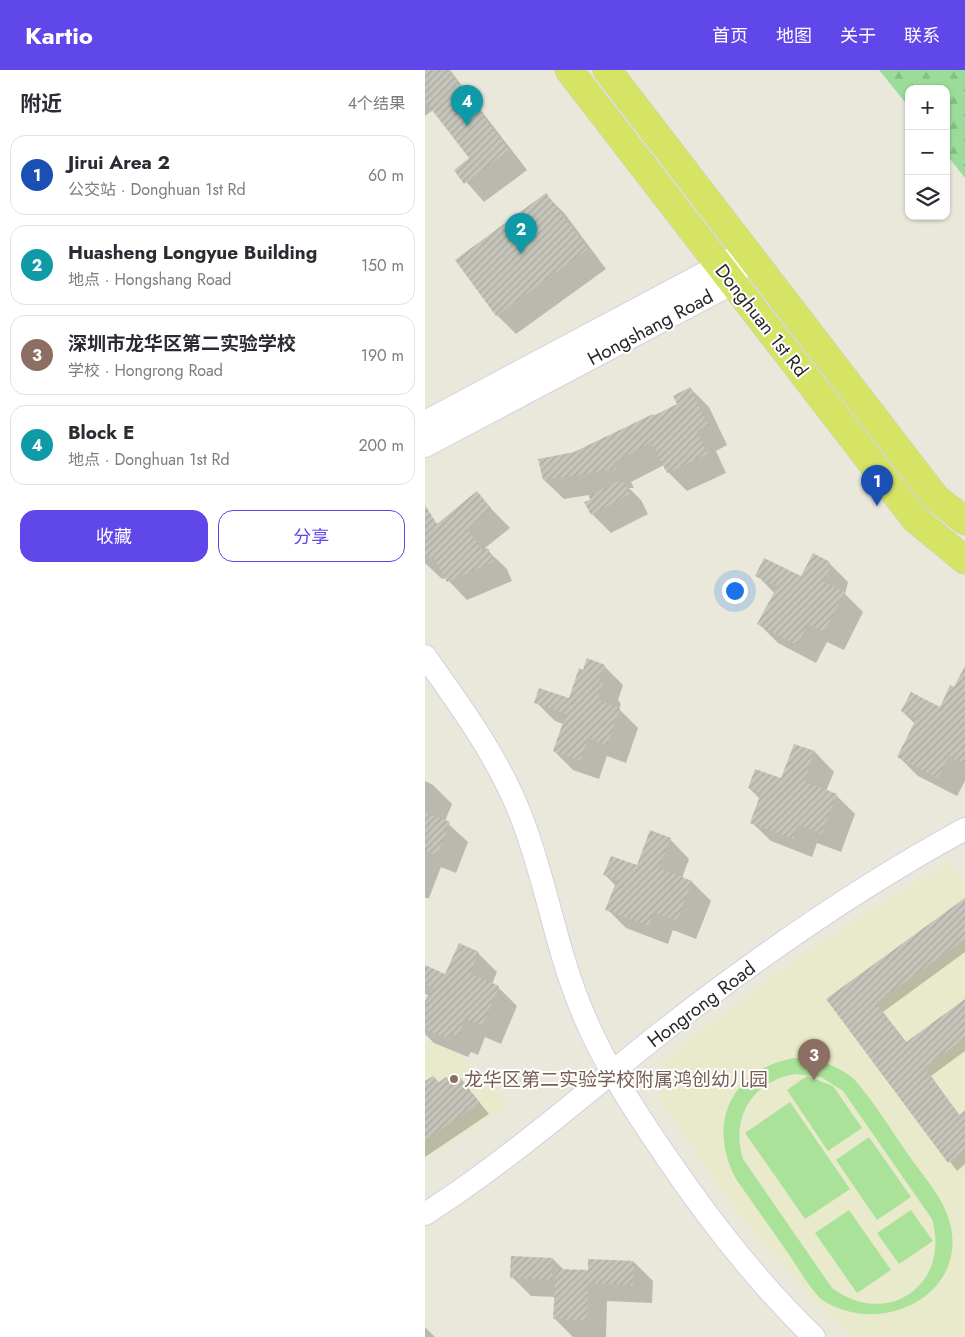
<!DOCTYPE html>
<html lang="zh">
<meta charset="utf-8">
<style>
body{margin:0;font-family:Jost,"Noto Sans SC",sans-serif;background:#f2f2f3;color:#2b2b33}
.controls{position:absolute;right:15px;top:15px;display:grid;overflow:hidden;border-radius:10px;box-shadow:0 1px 4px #0004}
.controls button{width:45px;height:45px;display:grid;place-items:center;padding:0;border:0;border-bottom:1px solid #e1e1e2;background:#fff;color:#2b2b33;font:25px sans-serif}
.you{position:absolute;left:309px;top:520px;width:18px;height:18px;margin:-12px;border:4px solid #fff;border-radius:50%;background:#1a73e8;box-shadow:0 0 0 8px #1a73e833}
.badge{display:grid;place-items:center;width:32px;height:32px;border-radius:50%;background:#6047ea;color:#fff;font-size:16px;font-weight:700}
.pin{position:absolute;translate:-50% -41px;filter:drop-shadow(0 1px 2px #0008)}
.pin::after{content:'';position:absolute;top:26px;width:18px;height:15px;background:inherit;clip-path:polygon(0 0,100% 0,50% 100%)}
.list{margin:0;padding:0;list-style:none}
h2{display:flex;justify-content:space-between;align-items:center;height:65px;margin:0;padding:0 20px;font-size:21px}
h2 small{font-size:16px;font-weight:400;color:#7c7c81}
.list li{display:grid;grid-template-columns:32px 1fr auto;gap:15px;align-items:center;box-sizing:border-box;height:80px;margin:0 10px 10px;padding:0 10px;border:1px solid #e1e1e2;border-radius:15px}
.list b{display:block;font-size:19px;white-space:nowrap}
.list p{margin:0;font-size:16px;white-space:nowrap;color:#7c7c81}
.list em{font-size:16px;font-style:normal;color:#7c7c81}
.actions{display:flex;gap:10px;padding:15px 20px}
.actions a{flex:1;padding:11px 0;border:1px solid #6047ea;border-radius:15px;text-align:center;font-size:18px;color:#6047ea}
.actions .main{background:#6047ea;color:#fff}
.icon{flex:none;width:28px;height:28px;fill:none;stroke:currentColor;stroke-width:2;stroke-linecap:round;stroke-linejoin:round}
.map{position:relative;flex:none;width:540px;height:1267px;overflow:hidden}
header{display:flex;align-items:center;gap:30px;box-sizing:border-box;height:70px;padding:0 25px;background:#6047ea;color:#fff}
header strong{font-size:24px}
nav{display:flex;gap:28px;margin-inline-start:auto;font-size:18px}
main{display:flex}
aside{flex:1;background:#fff}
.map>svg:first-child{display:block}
</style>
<header>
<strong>Kartio</strong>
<nav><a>首页</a><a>地图</a><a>关于</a><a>联系</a></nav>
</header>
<main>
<aside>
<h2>附近<small>4个结果</small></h2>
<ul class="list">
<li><span class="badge" style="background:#1a4fb4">1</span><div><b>Jirui Area 2</b><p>公交站 · Donghuan 1st Rd</p></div><em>60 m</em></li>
<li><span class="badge" style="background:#0f9aa8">2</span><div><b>Huasheng Longyue Building</b><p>地点 · Hongshang Road</p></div><em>150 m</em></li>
<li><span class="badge" style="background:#8d6e63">3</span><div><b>深圳市龙华区第二实验学校</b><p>学校 · Hongrong Road</p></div><em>190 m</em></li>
<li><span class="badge" style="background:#0f9aa8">4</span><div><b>Block E</b><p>地点 · Donghuan 1st Rd</p></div><em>200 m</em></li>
</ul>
<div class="actions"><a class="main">收藏</a><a>分享</a></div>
</aside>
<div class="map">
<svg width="540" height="1267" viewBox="0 0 540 1267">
<defs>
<pattern id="forest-firs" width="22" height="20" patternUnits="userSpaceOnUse" patternTransform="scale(1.25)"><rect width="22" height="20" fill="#9bdc9b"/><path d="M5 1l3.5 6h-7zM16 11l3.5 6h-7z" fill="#86bd86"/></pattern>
<pattern id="building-hatch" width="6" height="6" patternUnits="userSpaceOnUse" patternTransform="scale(1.25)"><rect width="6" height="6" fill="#c5c4ba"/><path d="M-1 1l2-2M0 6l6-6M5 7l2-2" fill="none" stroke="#a9a8a0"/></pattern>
</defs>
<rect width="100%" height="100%" fill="#e9e8db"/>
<path fill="#e9eacb" d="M 525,791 L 540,809 L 540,1267 L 427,1267 L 389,1230 L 330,1164 L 303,1130 L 235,1031 L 241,988 L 379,883 Z
M 0,969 L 33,983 L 85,1034 L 0,1089 Z"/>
<path fill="url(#forest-firs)" d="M 454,0 L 540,0 L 540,108 L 521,84 L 521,19 L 484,19 L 484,37 Z"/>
<path fill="#a9e298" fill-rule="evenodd" d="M 369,988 C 393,989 410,994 429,1009 C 449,1032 465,1058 482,1083 C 498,1106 520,1129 526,1157 C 540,1230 450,1267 396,1229 C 384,1217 375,1201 365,1186 C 347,1160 329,1135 311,1109 C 281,1053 307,999 369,988 ZM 370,1004 L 396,1007 L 418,1021 L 507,1149 C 526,1215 462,1259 407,1218 L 318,1089 C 305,1047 328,1011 370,1004 Z
M 382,1006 L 408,1016 L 437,1058 L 403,1081 L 362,1020 Z
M 365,1032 L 425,1119 L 380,1149 L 320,1063 Z
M 444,1067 L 486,1127 L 452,1150 L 411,1090 Z
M 424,1140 L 466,1200 L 432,1223 L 390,1163 Z
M 486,1140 L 508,1171 L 474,1194 L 452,1163 Z"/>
<path fill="#0003" d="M 0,0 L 25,0 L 102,100 L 59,132 L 31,100 L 46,89 L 8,40 L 0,46 Z
M 121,125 L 140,144 L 181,199 L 91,264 L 72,245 Z
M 265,318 L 284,337 L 302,375 L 291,381 L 301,403 L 262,421 L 243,402 L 239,395 L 206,412 L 209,418 L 204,418 L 216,430 L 223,444 L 186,463 L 167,444 L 167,430 L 164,425 L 139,429 L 119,410 L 149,384 L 253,334 Z
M 51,423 L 85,458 L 60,478 L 82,499 L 87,511 L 42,530 L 21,508 L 17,509 L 0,493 L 0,452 L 7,449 L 13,455 Z
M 404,493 L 423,512 L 420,524 L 438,542 L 419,580 L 402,572 L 391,593 L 353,573 L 334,554 L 350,524 L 332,505 L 376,508 Z
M 179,596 L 198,615 L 193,630 L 196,634 L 194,639 L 213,658 L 201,693 L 182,686 L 174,709 L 148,700 L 129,681 L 138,654 L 130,651 L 111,632 L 145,630 L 159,601 Z
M 540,614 L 540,711 L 532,726 L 493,706 L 474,687 L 490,654 L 477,641 L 515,638 L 529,619 Z
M 370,675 L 390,682 L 409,702 L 401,721 L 411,725 L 430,744 L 416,782 L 392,773 L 387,787 L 346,771 L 326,752 L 335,729 L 324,718 L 356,710 Z
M 0,711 L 8,715 L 27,734 L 20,751 L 43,772 L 31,803 L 16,797 L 4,828 L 0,828 Z
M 245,769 L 264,789 L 257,808 L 267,812 L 286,831 L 271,869 L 248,860 L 243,874 L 201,858 L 182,839 L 191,816 L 180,805 L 212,797 Z
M 540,831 L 540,882 L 458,942 L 482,973 L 540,931 L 540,981 L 506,1006 L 535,1046 L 540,1042 L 540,1094 L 532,1101 L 403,929 Z
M 53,883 L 72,902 L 67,914 L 73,917 L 92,936 L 76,974 L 60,967 L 53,985 L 46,982 L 43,987 L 9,973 L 0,964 L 0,931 L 3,925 L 0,924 L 0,896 L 21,905 Z
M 34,1007 L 64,1044 L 0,1087 L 0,1013 L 26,1013 Z
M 128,1189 L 139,1200 L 164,1202 L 209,1192 L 228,1211 L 227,1233 L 182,1231 L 181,1267 L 148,1267 L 130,1249 L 131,1227 L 106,1226 L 87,1207 Z
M 0,1257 L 10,1267 L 0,1267 Z"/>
<path fill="url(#building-hatch)" d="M 0,0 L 23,0 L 84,80 L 39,114 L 29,100 L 44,88 L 0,31 Z
M 121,123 L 163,179 L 71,246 L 30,190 Z
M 265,317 L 284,356 L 272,361 L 283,384 L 242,403 L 226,372 L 188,393 L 191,399 L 118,410 L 113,389 L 149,382 L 228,344 L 229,346 L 252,334 L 248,326 Z
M 197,409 L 205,424 L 166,445 L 159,432 L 165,430 L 164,426 Z
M 52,421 L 66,438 L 42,459 L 58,481 L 63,478 L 69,492 L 22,512 L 8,486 L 0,489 L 0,435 L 12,454 Z
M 388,483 L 405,492 L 402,496 L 405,498 L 398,511 L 420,522 L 399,562 L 383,554 L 372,575 L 332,554 L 352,517 L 330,506 L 339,488 L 376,506 Z
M 162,588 L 180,595 L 174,612 L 178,613 L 172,630 L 195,638 L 182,675 L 163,668 L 155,691 L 128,681 L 141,644 L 109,633 L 114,618 L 144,628 L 154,598 L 158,600 Z
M 540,596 L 540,694 L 524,686 L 513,708 L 472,687 L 491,649 L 476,641 L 486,622 L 515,637 L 525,615 L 529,617 Z
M 369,674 L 390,681 L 379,711 L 412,724 L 397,764 L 373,755 L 368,769 L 325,753 L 336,723 L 323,718 L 330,699 L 356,708 Z
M 0,742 L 25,752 L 12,785 L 0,780 Z
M 225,760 L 246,768 L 234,798 L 267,811 L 252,851 L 229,842 L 224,856 L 180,840 L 192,810 L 178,805 L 186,786 L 212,795 Z
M 540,828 L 540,869 L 451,933 L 480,973 L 540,929 L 540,968 L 499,998 L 534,1045 L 540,1040 L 540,1081 L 523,1093 L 401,929 Z
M 34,873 L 54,882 L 45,903 L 74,916 L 57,956 L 40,949 L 34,966 L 27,964 L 24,969 L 0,959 L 0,938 L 8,917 L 0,914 L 0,895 L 20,904 Z
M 8,1006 L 14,1012 L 21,1007 L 26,1011 L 34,1006 L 55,1033 L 0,1070 L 0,1011 Z
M 86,1186 L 128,1188 L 127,1210 L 85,1208 Z
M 163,1189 L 209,1191 L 208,1215 L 163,1213 L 162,1251 L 128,1249 L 131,1199 L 163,1200 Z"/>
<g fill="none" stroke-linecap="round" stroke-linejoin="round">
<g stroke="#d2d0e0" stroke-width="24">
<path id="minor" d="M 0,352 L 310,187
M 0,376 L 308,213 L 322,181
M 0,586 C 37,638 73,687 96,746 C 122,812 131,882 160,948 C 181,997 210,1041 240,1085 C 284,1150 332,1212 389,1267
M 0,1144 C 86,1089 162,1021 242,958 C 336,885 435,816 540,759"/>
</g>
<g stroke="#cbcbcb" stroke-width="29">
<path id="major" d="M 144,0 L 490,449 L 540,490
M 182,0 L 511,428 L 540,451"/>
</g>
<use href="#minor" stroke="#fff" stroke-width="22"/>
<use href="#major" stroke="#d6e465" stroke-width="28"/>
</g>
<circle fill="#8d6e63" stroke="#fff" stroke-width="2" cx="29" cy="1009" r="5"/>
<g text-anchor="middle" stroke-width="4" stroke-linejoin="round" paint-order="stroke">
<g font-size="19" fill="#282828" stroke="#fff">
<text transform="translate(337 250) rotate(52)" y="7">Donghuan 1st Rd</text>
<text transform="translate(225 257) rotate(-28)" y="7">Hongshang Road</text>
<text transform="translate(276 934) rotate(-37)" y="7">Hongrong Road</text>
</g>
<g font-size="19" fill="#785e54" stroke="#fff" text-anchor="start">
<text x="39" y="1016">龙华区第二实验学校附属鸿创幼儿园</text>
</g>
</g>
</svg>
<div class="controls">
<button>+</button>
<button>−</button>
<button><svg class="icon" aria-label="layers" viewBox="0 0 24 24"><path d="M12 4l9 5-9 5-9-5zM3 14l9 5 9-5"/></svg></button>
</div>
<div class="you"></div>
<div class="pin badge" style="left:452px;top:436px;background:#1a4fb4">1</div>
<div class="pin badge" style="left:96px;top:184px;background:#0f9aa8">2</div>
<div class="pin badge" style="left:389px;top:1010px;background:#8d6e63">3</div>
<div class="pin badge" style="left:42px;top:56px;background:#0f9aa8">4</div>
</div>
</main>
